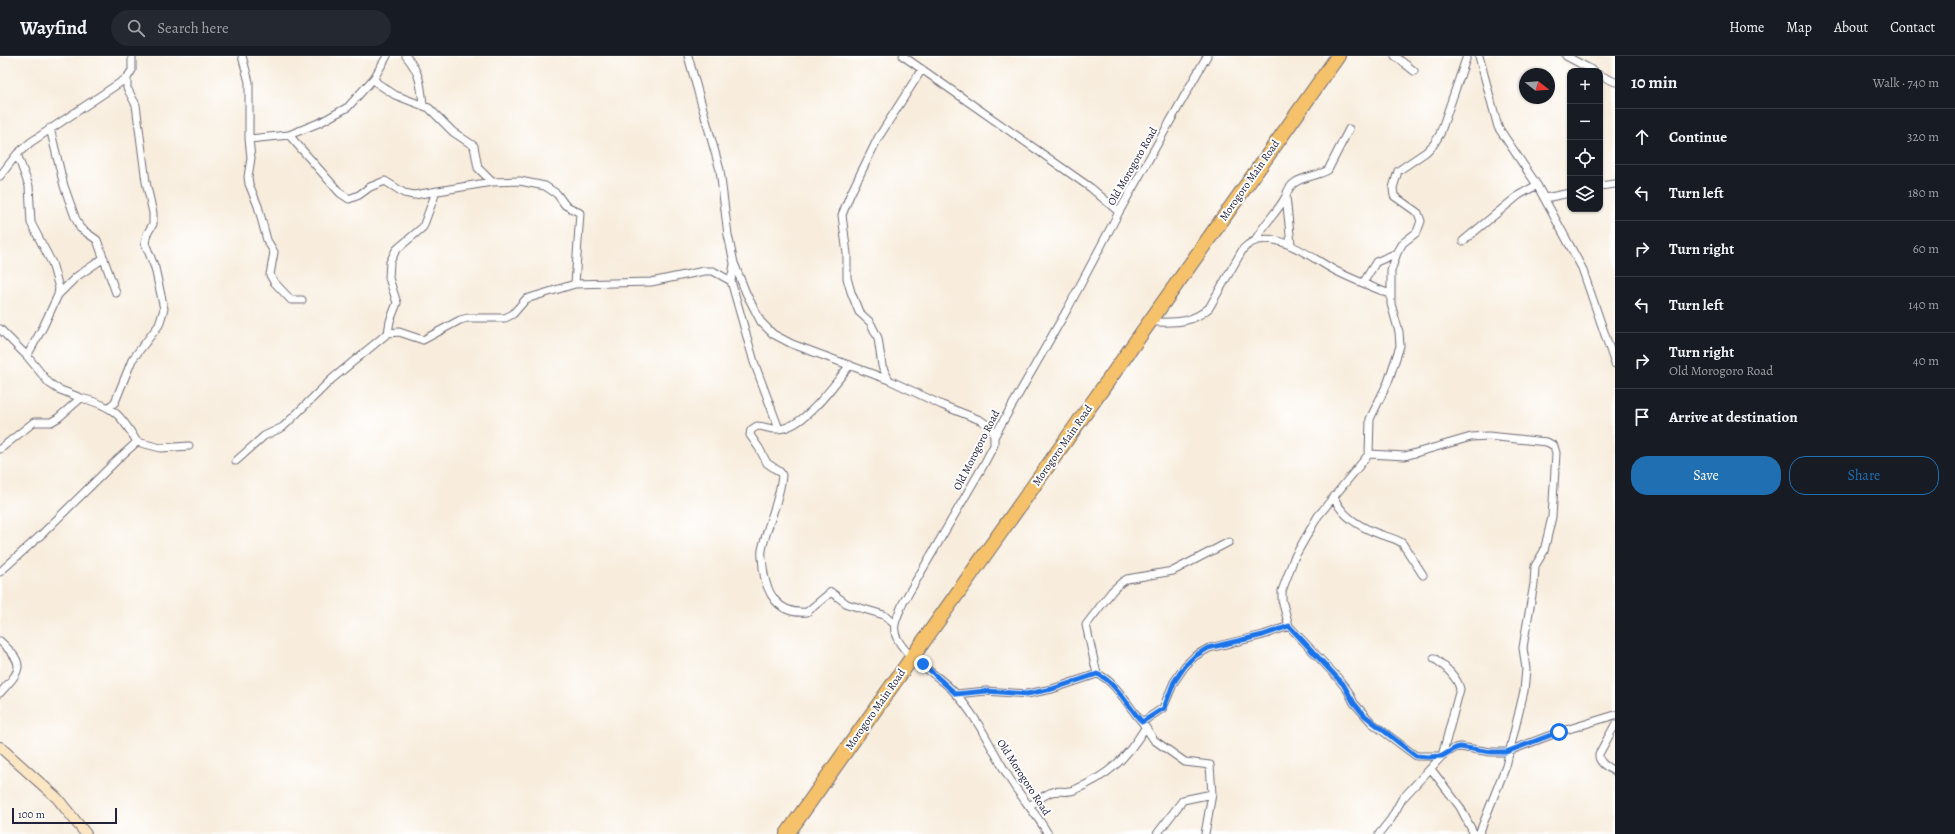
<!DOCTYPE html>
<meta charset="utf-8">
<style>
body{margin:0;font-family:Alegreya,serif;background:#242831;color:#f1f3f6}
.controls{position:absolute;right:12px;top:12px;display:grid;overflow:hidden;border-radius:8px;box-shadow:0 1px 3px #0004}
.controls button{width:36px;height:36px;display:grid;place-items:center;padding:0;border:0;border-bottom:1px solid #363941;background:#171b24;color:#f1f3f6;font:20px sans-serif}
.compass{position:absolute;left:1519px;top:12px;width:36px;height:36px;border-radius:50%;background:#171b24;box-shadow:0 1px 3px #0004;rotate:107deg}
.scale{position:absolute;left:12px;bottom:10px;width:105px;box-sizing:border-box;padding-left:4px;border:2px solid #22223b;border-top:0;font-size:11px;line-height:14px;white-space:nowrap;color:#22223b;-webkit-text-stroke:3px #fff;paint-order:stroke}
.stop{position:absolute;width:12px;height:12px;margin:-9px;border:3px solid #1a73e8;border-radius:50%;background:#fff}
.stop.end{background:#1a73e8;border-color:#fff;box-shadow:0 1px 4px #0008}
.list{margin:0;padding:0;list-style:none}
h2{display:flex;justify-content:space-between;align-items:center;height:52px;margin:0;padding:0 16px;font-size:17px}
h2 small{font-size:13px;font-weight:400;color:#9ea1a6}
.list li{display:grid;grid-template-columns:26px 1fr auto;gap:12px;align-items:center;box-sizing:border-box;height:56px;padding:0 16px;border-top:1px solid #363941}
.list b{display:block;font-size:15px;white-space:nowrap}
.list p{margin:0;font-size:13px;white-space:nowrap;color:#9ea1a6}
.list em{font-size:13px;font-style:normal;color:#9ea1a6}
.actions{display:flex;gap:8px;padding:12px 16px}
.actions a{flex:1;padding:9px 0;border:1px solid #1f6fb2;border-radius:16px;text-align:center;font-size:14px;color:#1f6fb2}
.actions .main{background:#1f6fb2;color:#fff}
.icon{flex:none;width:22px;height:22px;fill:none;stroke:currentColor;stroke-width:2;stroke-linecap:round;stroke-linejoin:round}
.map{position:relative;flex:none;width:1615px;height:778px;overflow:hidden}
header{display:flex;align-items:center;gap:24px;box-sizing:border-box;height:56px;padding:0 20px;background:#171b24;border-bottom:1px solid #363941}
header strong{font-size:19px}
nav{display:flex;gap:22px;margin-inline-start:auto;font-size:14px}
.search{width:280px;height:36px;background:#242831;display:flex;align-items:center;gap:10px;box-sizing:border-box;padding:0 14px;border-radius:22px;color:#9ea1a6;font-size:15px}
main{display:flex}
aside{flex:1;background:#171b24}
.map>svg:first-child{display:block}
</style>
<header>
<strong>Wayfind</strong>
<div class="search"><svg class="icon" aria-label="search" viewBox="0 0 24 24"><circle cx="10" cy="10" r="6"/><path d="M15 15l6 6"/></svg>Search here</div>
<nav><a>Home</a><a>Map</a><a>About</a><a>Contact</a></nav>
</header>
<main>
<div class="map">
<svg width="1615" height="778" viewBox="0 0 1615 778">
<rect width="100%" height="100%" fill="#fff"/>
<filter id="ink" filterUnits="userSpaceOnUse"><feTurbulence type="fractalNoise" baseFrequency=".025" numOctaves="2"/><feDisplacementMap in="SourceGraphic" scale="8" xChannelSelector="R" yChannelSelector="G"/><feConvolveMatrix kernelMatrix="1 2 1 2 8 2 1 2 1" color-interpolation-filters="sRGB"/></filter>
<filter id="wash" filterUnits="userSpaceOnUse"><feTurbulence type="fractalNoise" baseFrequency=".012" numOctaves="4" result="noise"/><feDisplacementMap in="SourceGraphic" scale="16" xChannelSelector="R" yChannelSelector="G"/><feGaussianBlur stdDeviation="0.9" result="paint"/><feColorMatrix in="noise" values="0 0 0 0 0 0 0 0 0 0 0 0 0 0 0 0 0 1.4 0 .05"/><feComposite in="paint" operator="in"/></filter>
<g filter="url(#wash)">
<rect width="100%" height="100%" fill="#f8eddd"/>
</g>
<g filter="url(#ink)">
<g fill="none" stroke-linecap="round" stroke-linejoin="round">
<g stroke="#6d6974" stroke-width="9">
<path id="street" d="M 242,0 L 249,26 L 249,83 L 251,102 L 248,121 L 249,128 L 258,150 L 267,184 L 274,196 L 270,219 L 274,226 L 291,244 L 302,244
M 406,0 C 420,17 421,28 423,49
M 688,0 L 720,114 L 728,179 L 734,207 L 746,237 L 761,266 L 773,278 L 792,288 L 889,324 L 942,349 L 980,364 L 992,372 L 994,381
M 903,0 L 1091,132 L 1119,156
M 1395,0 L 1414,15
M 1467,0 L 1440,78 L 1434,88 L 1426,96 L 1398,115 L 1393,132 L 1394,140 L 1418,157 L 1421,165 L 1417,176 L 1403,187 L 1397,197 L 1391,215 L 1391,248 L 1399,276 L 1400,290 L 1388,326 L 1370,363 L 1369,398 L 1318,460 L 1294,502 L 1282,535 L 1282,544 L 1289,570 L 1337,621 L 1348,635 L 1354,647 L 1372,667 L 1416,700 L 1442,700 L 1455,692 L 1460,691 L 1491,696 L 1506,696 L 1559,676 L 1615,659
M 1479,0 L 1498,71 L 1537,129 L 1582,212 L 1615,308
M 1566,0 L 1594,15
M 1600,19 L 1615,26
M 374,22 L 377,27 L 395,39 L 429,52 L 453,76 L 474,90 L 478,112 L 492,126 L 520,125 L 545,130 L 557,138 L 565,149 L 580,157 L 575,228
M 50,72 L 64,130 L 75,161 L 80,172 L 97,184 L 116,237
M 289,79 L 340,137 L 349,143 L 359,139 L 370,131 L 385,125 L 404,137 L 414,139 L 492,126
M 249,83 L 289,79 L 321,66 L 348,51 L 374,22 L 387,0
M 17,98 L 29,130 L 31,167 L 52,207 L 59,232 L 58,239 L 43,271 L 27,300
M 0,120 L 17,98 L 31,86 L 127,22 L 132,14 L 132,0
M 1600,130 L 1615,128
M 1545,142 L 1570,137
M 1256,183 C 1264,167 1278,156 1286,140
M 1463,185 L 1519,139 L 1537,129
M 1291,188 L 1286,140 C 1291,119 1313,123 1328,114 L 1349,73
M 734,208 L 731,225 L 754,306 L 779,373
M 1363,227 L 1376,206 L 1397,197
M 58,239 L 76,221 L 104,202
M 1149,266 C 1174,266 1189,269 1209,252 L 1243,193 C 1269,166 1311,202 1336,215 C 1354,224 1372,231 1390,238
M 0,273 L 27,300 L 49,327 L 58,333 L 81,342
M 388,277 L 390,265 L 397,247 L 389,222 L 390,206 L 396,194 L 423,171 L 436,136
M 850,309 C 834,328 805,372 778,373 C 771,374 764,370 757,370 L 751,374 L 750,379 L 759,392 L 767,407 L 780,416 L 782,419 C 780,444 767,469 762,494 C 761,500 763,506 763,512 C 766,537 778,559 807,556 L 831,536 L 847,548 L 884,559 L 894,568
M 889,324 L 882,310 L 878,282 L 870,266 L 859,256 L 851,236 L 847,222 L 847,198 L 842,159 L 850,139 L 878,82 L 922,13
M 108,352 L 115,346 L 132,304 L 159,269 L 164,253 L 155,212 L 145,187 L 147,178 L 153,168 L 153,157 L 146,126 L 136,49 L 127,32 L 127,22
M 0,393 L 34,366 L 51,366 L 58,362 L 81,342 C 114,350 121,359 137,386
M 1369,398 L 1405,400 L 1471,381 L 1488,380 L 1547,386 L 1554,390 L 1556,397 L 1552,461 L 1544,495 L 1535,510 L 1534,528 L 1525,579 L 1523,592 L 1526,613 L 1524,635 L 1506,710 L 1479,778
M 236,405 L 264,380 L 283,371 L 332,323 L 388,277 L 399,276 L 423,284 L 460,264 L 468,262 L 505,262 L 513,258 L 526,243 L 575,228 L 651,226 L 704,215 L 713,215 L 731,225
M 1334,441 C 1341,459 1360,471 1379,478 C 1387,481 1395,482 1402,487 L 1423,519
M 0,516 L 42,478 L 119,402 L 137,386 L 161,392 L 189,390
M 0,585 C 26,609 22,613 0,637
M 1097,618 L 1086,569 L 1112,535 L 1122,526 L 1127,523 L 1173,515 L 1229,486
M 956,638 L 986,635 L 1027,638 L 1052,633 L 1097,618 C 1114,623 1130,653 1142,666 L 1163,652 L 1174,626 L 1185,610 L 1195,600 L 1209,592 L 1263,579 L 1289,570
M 1142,666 L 1154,684 L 1185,706 L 1210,709 L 1212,738 L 1205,778
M 1615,669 L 1599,698 C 1598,707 1608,711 1615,716
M 1431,713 L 1460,751 L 1474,778
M 1029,750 C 1036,746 1045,738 1052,736 C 1059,734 1067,737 1074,734 C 1108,720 1126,703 1145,672
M 1048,778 C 1038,760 1024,745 1013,728 C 994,699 980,664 956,638 C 940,619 910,606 898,584 C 890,571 898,560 903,547 L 983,410 L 994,389 L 994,381 L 1068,252 L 1119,156 L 1207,0
M 1157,778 L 1183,744 L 1212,738
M 1379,778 L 1391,763 L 1402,743 L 1442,700 L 1460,633 C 1457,620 1444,610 1434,602"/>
</g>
<g stroke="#6d6974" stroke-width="12">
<path id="secondary" d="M 0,691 L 57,742 L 86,778"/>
</g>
<g stroke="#6d6974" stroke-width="16">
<path id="highway" d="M 787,778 L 1338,0"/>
</g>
<use href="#street" stroke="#fff" stroke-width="7"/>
<use href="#secondary" stroke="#fbe6c4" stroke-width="10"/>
<use href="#highway" stroke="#f5c16b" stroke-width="14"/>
</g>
</g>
<g fill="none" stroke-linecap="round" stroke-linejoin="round" filter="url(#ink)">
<path stroke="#1a73e8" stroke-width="5" d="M 923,608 L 956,638 L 986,635 L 1027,638 L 1052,633 L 1097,618 C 1114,624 1130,653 1142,666 L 1164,652 L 1174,626 L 1185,610 L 1195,600 L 1208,592 L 1263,579 L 1289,570 L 1343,628 L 1354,647 L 1364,659 L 1412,697 L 1416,700 L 1428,701 L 1442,700 L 1456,692 L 1460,691 L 1491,696 L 1506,696 L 1559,676"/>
</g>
<g text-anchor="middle" stroke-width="4" stroke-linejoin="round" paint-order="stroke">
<g font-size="11" fill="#22223b" stroke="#fff">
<text transform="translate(1132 110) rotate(-60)" y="4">Old Morogoro Road</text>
<text transform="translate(1249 124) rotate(-55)" y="4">Morogoro Main Road</text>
<text transform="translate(1062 389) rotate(-55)" y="4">Morogoro Main Road</text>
<text transform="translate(976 394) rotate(-63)" y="4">Old Morogoro Road</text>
<text transform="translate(875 653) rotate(-55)" y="4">Morogoro Main Road</text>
<text transform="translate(1024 721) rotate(57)" y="4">Old Morogoro Road</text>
</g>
</g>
</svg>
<div class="controls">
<button>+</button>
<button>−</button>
<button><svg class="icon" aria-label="locate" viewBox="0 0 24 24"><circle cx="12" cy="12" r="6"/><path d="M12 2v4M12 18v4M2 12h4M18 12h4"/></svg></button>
<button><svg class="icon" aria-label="layers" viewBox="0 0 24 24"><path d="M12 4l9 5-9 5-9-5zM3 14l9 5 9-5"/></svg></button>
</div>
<svg class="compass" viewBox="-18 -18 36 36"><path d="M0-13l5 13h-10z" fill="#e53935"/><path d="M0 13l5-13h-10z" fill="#9ea1a6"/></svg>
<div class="scale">100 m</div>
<div class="stop" style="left:1559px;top:676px"></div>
<div class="stop end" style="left:923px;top:608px"></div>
</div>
<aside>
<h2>10 min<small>Walk · 740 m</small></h2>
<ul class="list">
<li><svg class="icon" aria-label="ahead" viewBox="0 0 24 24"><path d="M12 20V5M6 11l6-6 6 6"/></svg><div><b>Continue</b></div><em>320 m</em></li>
<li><svg class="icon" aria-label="left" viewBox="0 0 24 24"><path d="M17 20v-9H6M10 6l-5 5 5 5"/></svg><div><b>Turn left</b></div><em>180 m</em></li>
<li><svg class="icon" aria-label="right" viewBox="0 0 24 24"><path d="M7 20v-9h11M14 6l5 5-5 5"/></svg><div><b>Turn right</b></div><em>60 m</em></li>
<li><svg class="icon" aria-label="left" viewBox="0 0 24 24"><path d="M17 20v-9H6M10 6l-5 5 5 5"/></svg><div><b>Turn left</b></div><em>140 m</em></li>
<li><svg class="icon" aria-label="right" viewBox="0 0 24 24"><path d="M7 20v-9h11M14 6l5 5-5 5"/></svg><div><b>Turn right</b><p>Old Morogoro Road</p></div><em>40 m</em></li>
<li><svg class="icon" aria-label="arrive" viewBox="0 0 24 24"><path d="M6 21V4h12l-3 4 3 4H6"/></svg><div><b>Arrive at destination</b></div></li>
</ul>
<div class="actions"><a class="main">Save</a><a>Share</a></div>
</aside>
</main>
